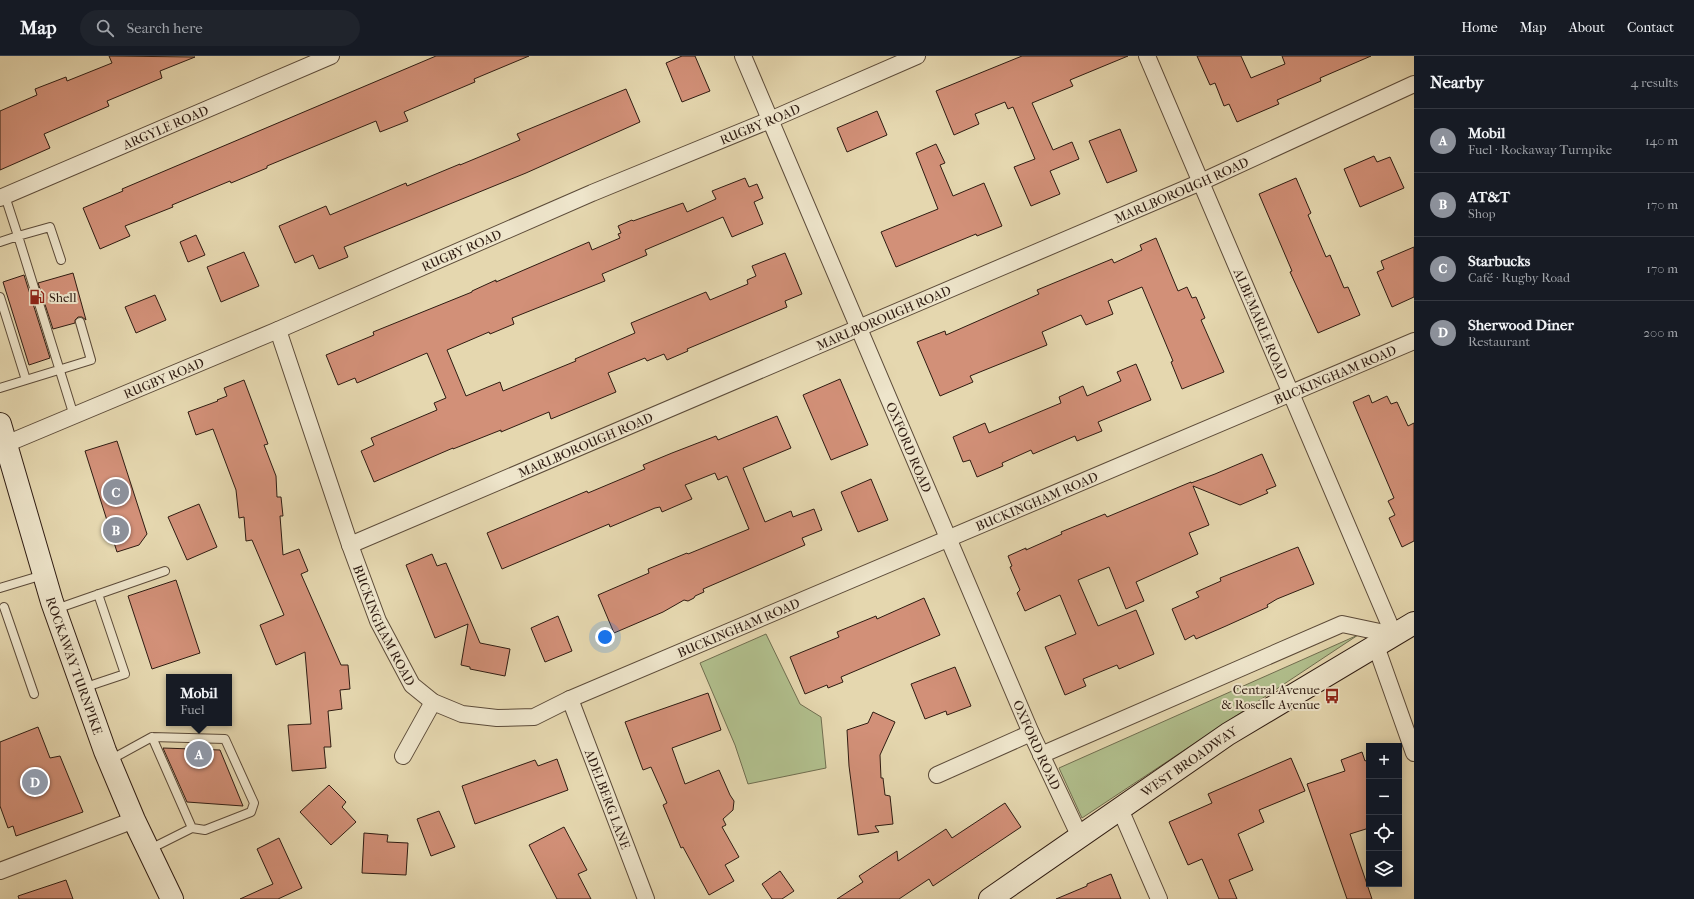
<!DOCTYPE html>
<meta charset="utf-8">
<style>
body{margin:0;font-family:"IM FELL French Canon",serif;background:#20242c;color:#f1f3f6}
.controls{position:absolute;right:12px;bottom:12px;display:grid;overflow:hidden;border-radius:0px;box-shadow:0 2px 10px #0003}
.controls button{width:36px;height:36px;display:grid;place-items:center;padding:0;border:0;border-bottom:1px solid #363941;background:#171b24;color:#f1f3f6;font:20px sans-serif}
.you{position:absolute;left:605px;top:581px;width:14px;height:14px;margin:-10px;border:3px solid #fff;border-radius:50%;background:#1a73e8;box-shadow:0 0 0 6px #1a73e833}
.badge{display:grid;place-items:center;width:26px;height:26px;border-radius:50%;background:#8c9099;color:#fff;font-size:13px;font-weight:700}
.pin{position:absolute;translate:-50% -50%;border:2px solid #fff;box-shadow:0 1px 4px #0006}
.popup{position:absolute;left:166px;top:618px;width:66px;height:52px;box-sizing:border-box;display:grid;place-content:center;border-radius:0px;background:#171b24;filter:drop-shadow(0 1px 3px #0005);font-size:13px;white-space:nowrap;color:#9ea1a6}
.popup b{font-size:15px;color:#f1f3f6}
.popup::after{content:'';position:absolute;left:50%;top:100%;margin-left:-8px;border:8px solid transparent;border-top-color:#171b24}
.list{margin:0;padding:0;list-style:none}
h2{display:flex;justify-content:space-between;align-items:center;height:52px;margin:0;padding:0 16px;font-size:17px}
h2 small{font-size:13px;font-weight:400;color:#9ea1a6}
.list li{display:grid;grid-template-columns:26px 1fr auto;gap:12px;align-items:center;box-sizing:border-box;height:64px;padding:0 16px;border-top:1px solid #363941}
.list b{display:block;font-size:15px;white-space:nowrap}
.list p{margin:0;font-size:13px;white-space:nowrap;color:#9ea1a6}
.list em{font-size:13px;font-style:normal;color:#9ea1a6}
.icon{flex:none;width:22px;height:22px;fill:none;stroke:currentColor;stroke-width:2;stroke-linecap:round;stroke-linejoin:round}
.map{position:relative;flex:none;width:1414px;height:843px;overflow:hidden}
header{display:flex;align-items:center;gap:24px;box-sizing:border-box;height:56px;padding:0 20px;background:#171b24;border-bottom:1px solid #363941}
header strong{font-size:19px}
nav{display:flex;gap:22px;margin-inline-start:auto;font-size:14px}
.search{width:280px;height:36px;background:#20242c;display:flex;align-items:center;gap:10px;box-sizing:border-box;padding:0 14px;border-radius:22px;color:#9ea1a6;font-size:15px}
main{display:flex}
aside{flex:1;background:#171b24}
.map>svg:first-child{display:block}
</style>
<header>
<strong>Map</strong>
<div class="search"><svg class="icon" aria-label="search" viewBox="0 0 24 24"><circle cx="10" cy="10" r="6"/><path d="M15 15l6 6"/></svg>Search here</div>
<nav><a>Home</a><a>Map</a><a>About</a><a>Contact</a></nav>
</header>
<main>
<div class="map">
<svg width="1414" height="843" viewBox="0 0 1414 843">
<rect width="100%" height="100%" fill="#e5d7af"/>
<filter id="stains"><feTurbulence type="fractalNoise" baseFrequency=".005" numOctaves="4"/><feColorMatrix values="0 0 0 0 .2 0 0 0 0 .09 0 0 0 0 .02 0 0 0 .5 -.17"/></filter>
<radialGradient id="worn" r=".72"><stop offset=".6" stop-color="#630" stop-opacity="0"/><stop offset="1" stop-color="#630" stop-opacity=".3"/></radialGradient>
<path fill="#b1bf8d" stroke="#706e50" d="M 766,578 L 800,648 L 821,661 L 826,712 L 748,728 L 735,689 L 700,607 Z
M 1358,579 L 1082,762 L 1059,712 Z"/>
<path fill="#d29078" stroke="#2f1c12" d="M 109,0 L 195,1 L 160,15 L 162,22 L 107,45 L 109,50 L 44,78 L 50,92 L 0,114 L 0,55 L 37,39 L 35,33 L 66,21 L 67,25 L 112,7 Z
M 436,0 L 529,0 L 474,23 L 475,26 L 404,56 L 408,65 L 380,76 L 376,65 L 267,110 L 267,112 L 231,127 L 230,125 L 172,149 L 173,151 L 125,170 L 130,180 L 100,193 L 83,152 L 123,135 L 122,133 Z
M 682,0 L 695,0 L 710,35 L 682,46 L 666,7 Z
M 1022,0 L 1128,0 L 1070,24 L 1073,30 L 1032,47 L 1053,94 L 1072,86 L 1079,103 L 1050,115 L 1060,138 L 1031,150 L 1014,111 L 1035,103 L 1013,51 L 1008,53 L 1005,46 L 975,58 L 979,68 L 954,79 L 936,35 Z
M 1197,0 L 1241,0 L 1251,22 L 1285,8 L 1282,0 L 1371,0 L 1320,22 L 1321,25 L 1277,44 L 1279,48 L 1237,66 L 1229,48 L 1224,50 L 1215,27 L 1210,29 Z
M 626,33 L 640,66 L 526,117 L 344,191 L 348,201 L 319,213 L 313,199 L 295,207 L 279,170 L 326,150 L 330,159 L 406,127 L 407,130 L 460,108 L 460,109 L 520,84 L 517,78 Z
M 877,55 L 887,79 L 847,96 L 837,72 Z
M 1120,73 L 1137,115 L 1107,127 L 1089,85 Z
M 936,88 L 945,107 L 940,109 L 953,140 L 984,127 L 1002,170 L 977,180 L 976,178 L 896,211 L 881,176 L 938,153 L 916,97 Z
M 1374,100 L 1377,106 L 1390,101 L 1404,132 L 1360,151 L 1344,113 Z
M 745,122 L 749,131 L 757,128 L 763,142 L 754,146 L 763,168 L 732,181 L 723,161 L 645,194 L 647,199 L 602,218 L 605,225 L 512,262 L 514,268 L 490,278 L 489,276 L 447,294 L 466,340 L 500,326 L 503,335 L 576,305 L 575,303 L 635,277 L 631,267 L 706,236 L 710,244 L 748,228 L 747,224 L 756,220 L 752,210 L 785,197 L 802,238 L 785,245 L 787,251 L 687,293 L 688,295 L 667,304 L 664,298 L 647,305 L 645,302 L 608,317 L 616,336 L 551,363 L 549,356 L 501,376 L 501,374 L 453,393 L 453,392 L 374,426 L 361,395 L 374,389 L 371,382 L 437,354 L 434,347 L 446,342 L 427,297 L 357,327 L 355,322 L 338,329 L 326,299 L 374,279 L 373,276 L 472,236 L 472,235 L 496,224 L 496,226 L 589,186 L 592,194 L 620,182 L 618,178 L 621,177 L 618,170 L 632,164 L 633,165 L 683,147 L 687,156 L 716,143 L 712,135 Z
M 1296,122 L 1311,157 L 1308,159 L 1326,201 L 1330,199 L 1344,232 L 1348,231 L 1360,259 L 1318,277 L 1290,216 L 1292,215 L 1259,138 Z
M 196,179 L 205,199 L 188,206 L 180,186 Z
M 1156,182 L 1178,235 L 1187,231 L 1192,242 L 1196,241 L 1205,262 L 1201,264 L 1224,316 L 1182,333 L 1171,306 L 1173,305 L 1142,231 L 1108,245 L 1113,258 L 1086,269 L 1081,259 L 1042,276 L 1047,289 L 970,320 L 973,326 L 940,340 L 917,286 L 945,275 L 946,279 L 1039,238 L 1037,234 L 1112,203 L 1114,207 L 1142,194 L 1140,189 Z
M 1414,191 L 1414,241 L 1392,251 L 1377,216 L 1384,213 L 1381,205 Z
M 244,196 L 259,230 L 221,246 L 207,211 Z
M 73,217 L 86,264 L 82,261 L 78,261 L 75,264 L 75,267 L 53,273 L 38,227 Z
M 24,219 L 50,302 L 29,309 L 3,226 Z
M 155,239 L 166,264 L 136,277 L 125,251 Z
M 1136,308 L 1151,344 L 1098,366 L 1102,375 L 1077,385 L 1075,380 L 1033,398 L 1031,394 L 1002,407 L 1003,410 L 977,421 L 970,404 L 963,406 L 953,381 L 985,367 L 989,377 L 1061,347 L 1059,341 L 1083,330 L 1087,340 L 1121,325 L 1117,316 Z
M 840,323 L 868,389 L 831,404 L 803,339 Z
M 244,324 L 268,388 L 264,389 L 276,420 L 277,441 L 281,441 L 283,460 L 280,460 L 283,499 L 299,493 L 308,515 L 301,518 L 341,609 L 348,609 L 350,633 L 340,634 L 342,653 L 328,655 L 331,691 L 324,691 L 326,712 L 292,715 L 288,669 L 311,668 L 305,596 L 276,609 L 260,569 L 284,559 L 252,484 L 246,485 L 244,461 L 239,462 L 236,434 L 213,373 L 196,379 L 188,356 L 218,345 L 217,344 L 227,340 L 224,332 Z
M 1369,339 L 1372,347 L 1387,340 L 1391,348 L 1397,346 L 1408,370 L 1414,367 L 1414,485 L 1402,491 L 1389,462 L 1395,459 L 1388,445 L 1394,442 L 1353,346 Z
M 777,360 L 791,392 L 743,412 L 765,466 L 791,455 L 793,461 L 814,453 L 822,474 L 802,482 L 805,489 L 703,533 L 704,536 L 695,540 L 694,542 L 688,545 L 684,544 L 663,556 L 614,577 L 598,539 L 649,517 L 648,513 L 687,497 L 688,498 L 749,473 L 727,420 L 718,424 L 715,417 L 685,429 L 692,443 L 662,456 L 660,451 L 655,452 L 610,471 L 609,468 L 502,513 L 487,477 L 587,435 L 588,437 L 645,413 L 643,409 L 672,397 L 716,380 L 718,384 Z
M 117,385 L 147,478 L 139,489 L 117,496 L 85,395 Z
M 1262,398 L 1276,430 L 1266,434 L 1268,437 L 1240,449 L 1193,430 L 1209,469 L 1189,477 L 1198,498 L 1136,526 L 1144,545 L 1126,553 L 1109,511 L 1078,524 L 1098,570 L 1136,554 L 1154,598 L 1119,613 L 1117,609 L 1083,623 L 1086,630 L 1065,639 L 1045,591 L 1076,578 L 1060,539 L 1025,555 L 1017,537 L 1020,534 L 1010,511 L 1012,510 L 1008,500 L 1026,492 L 1026,494 L 1062,478 L 1061,476 L 1105,458 L 1107,461 L 1191,426 L 1191,427 L 1215,418 Z
M 871,423 L 888,464 L 858,476 L 841,436 Z
M 199,448 L 217,491 L 187,504 L 168,461 Z
M 1298,491 L 1314,528 L 1277,543 L 1267,549 L 1268,551 L 1226,570 L 1196,583 L 1194,579 L 1185,584 L 1172,553 L 1199,541 L 1196,536 L 1221,525 L 1220,522 Z
M 432,498 L 437,510 L 446,507 L 480,587 L 510,593 L 505,620 L 470,613 L 470,611 L 461,609 L 468,568 L 435,582 L 406,509 Z
M 176,524 L 200,597 L 152,613 L 128,540 Z
M 924,542 L 940,579 L 841,621 L 843,626 L 828,632 L 827,629 L 805,638 L 790,601 L 839,581 L 837,576 L 876,560 L 877,563 Z
M 558,560 L 572,595 L 545,606 L 531,572 Z
M 955,611 L 971,650 L 947,659 L 946,655 L 925,663 L 911,628 Z
M 708,637 L 721,674 L 672,692 L 685,728 L 719,714 L 730,739 L 734,745 L 733,754 L 723,763 L 726,769 L 722,771 L 739,801 L 725,809 L 734,825 L 709,839 L 683,791 L 681,792 L 663,749 L 667,747 L 651,711 L 643,714 L 625,666 Z
M 873,656 L 895,666 L 880,699 L 881,722 L 883,722 L 885,739 L 890,740 L 893,768 L 875,770 L 879,776 L 858,779 L 849,710 L 847,674 L 868,667 Z
M 38,671 L 50,702 L 60,700 L 83,756 L 16,780 L 13,770 L 8,772 L 0,750 L 0,686 Z
M 163,692 L 220,694 L 243,750 L 187,746 Z
M 1362,696 L 1365,705 L 1369,703 L 1369,772 L 1350,778 L 1372,843 L 1347,843 L 1307,728 L 1345,715 L 1341,704 Z
M 1291,702 L 1305,735 L 1259,754 L 1264,766 L 1238,778 L 1253,814 L 1229,824 L 1237,843 L 1219,843 L 1202,803 L 1188,809 L 1169,766 L 1212,747 L 1208,738 Z
M 557,703 L 568,734 L 475,768 L 462,730 L 535,704 L 538,710 Z
M 329,729 L 346,746 L 342,751 L 356,766 L 331,789 L 300,756 Z
M 1005,747 L 1021,771 L 933,830 L 929,823 L 899,843 L 837,843 L 863,826 L 859,820 L 897,795 L 898,805 L 946,773 L 952,782 Z
M 439,755 L 455,791 L 431,800 L 417,763 Z
M 564,771 L 587,814 L 578,818 L 591,843 L 557,843 L 529,789 Z
M 364,777 L 388,779 L 387,786 L 408,787 L 406,819 L 362,817 Z
M 279,782 L 302,832 L 278,843 L 240,843 L 273,828 L 257,793 Z
M 780,815 L 794,835 L 782,843 L 772,843 L 762,828 Z
M 1111,818 L 1121,843 L 1056,843 L 1087,830 L 1087,828 Z
M 66,824 L 73,843 L 19,843 L 18,840 Z"/>
<g fill="none" stroke-linecap="round" stroke-linejoin="round">
<g stroke="#5c4b39" stroke-width="10">
<path id="service" d="M 0,186 L 18,180 L 5,140
M 61,204 L 50,171 L 18,180 L 74,360
M 0,241 L 26,324
M 0,332 L 91,304 L 80,266
M 0,532 L 43,519
M 4,551 L 34,638
M 56,553 L 165,515
M 83,632 L 125,618 L 98,538
M 152,681 L 192,772
M 110,704 L 152,681 L 225,683 L 254,747 L 251,756 L 205,774 L 192,772 L 150,793"/>
</g>
<g stroke="#5c4b39" stroke-width="18">
<g id="minor">
<path id="s1" d="M 743,0 L 1031,677 L 1080,781"/>
<path id="s2" d="M 1147,0 L 1394,579"/>
<path id="s3" d="M 0,142 L 331,0"/>
<path id="s4" d="M 278,274 L 350,489 L 378,565 L 412,629 L 433,646 L 462,658 L 497,662 L 534,661 L 570,643 L 1414,285"/>
<path id="s5" d="M 6,388 L 278,274 L 592,137 L 770,64 L 917,0"/>
<path id="s6" d="M 350,489 L 1201,126 L 1414,28"/>
<path d="M 1376,590 L 1414,697"/>
<path id="s7" d="M 570,643 L 646,843"/>
<path d="M 1041,699 L 1342,568 L 1394,579"/>
<path d="M 403,700 L 433,646"/>
<path d="M 937,719 L 1031,677"/>
<path d="M 1120,753 L 1159,843"/>
<path d="M 0,815 L 134,764"/>
</g>
</g>
<g stroke="#2f1c12" stroke-width="24">
<g id="secondary">
<path id="s8" d="M 0,368 L 52,546 L 105,695 L 134,764 L 172,843"/>
<path id="s9" d="M 990,843 L 1228,678 L 1414,567"/>
</g>
</g>
<use href="#service" stroke="#eee5cb" stroke-width="8"/>
<use href="#minor" stroke="#eee5cb" stroke-width="16"/>
<use href="#secondary" stroke="#eee5cb" stroke-width="22"/>
</g>
<defs>
<g id="fuel-bare" transform="scale(1.2)"><path d="M-5.5-6h7V0h2V4h1.3V-2.5L3-4.5l.8-.8L6-3V5H2.5V1h-1V6h-7ZM-4.2-4.7v3.2H.2V-4.7Z" fill="#8f2418" stroke="#eee5cb" stroke-width="2.5" paint-order="stroke"/></g>
<g id="bus-bare" transform="scale(1.2)"><path d="M-5-6H5V4H4V6H2V4H-2V6H-4V4H-5ZM-3.5-4V0h7V-4ZM-3.5 1.2v1.5H-2V1.2ZM2 1.2v1.5H3.5V1.2Z" fill="#8f2418" stroke="#eee5cb" stroke-width="2.5" paint-order="stroke"/></g>
</defs>
<g fill-rule="evenodd">
<use href="#fuel-bare" x="37" y="241"/>
<use href="#bus-bare" x="1332" y="640"/>
</g>
<g text-anchor="middle" stroke-width="4" stroke-linejoin="round" paint-order="stroke">
<g font-size="13" fill="#2f1c12" stroke="#eee5cb">
<text dy="5" stroke="none"><textPath href="#s5" startOffset="819">RUGBY ROAD</textPath></text>
<text dy="5" stroke="none"><textPath href="#s3" startOffset="180">ARGYLE ROAD</textPath></text>
<text dy="5" stroke="none"><textPath href="#s6" startOffset="904">MARLBOROUGH ROAD</textPath></text>
<text dy="5" stroke="none"><textPath href="#s5" startOffset="495">RUGBY ROAD</textPath></text>
<text dy="5" stroke="none"><textPath href="#s6" startOffset="580">MARLBOROUGH ROAD</textPath></text>
<text dy="5" stroke="none"><textPath href="#s2" startOffset="291">ALBEMARLE ROAD</textPath></text>
<text dy="5" stroke="none"><textPath href="#s4" startOffset="1382">BUCKINGHAM ROAD</textPath></text>
<text dy="5" stroke="none"><textPath href="#s5" startOffset="171">RUGBY ROAD</textPath></text>
<text dy="5" stroke="none"><textPath href="#s6" startOffset="256">MARLBOROUGH ROAD</textPath></text>
<text dy="5" stroke="none"><textPath href="#s1" startOffset="425">OXFORD ROAD</textPath></text>
<text dy="5" stroke="none"><textPath href="#s4" startOffset="1058">BUCKINGHAM ROAD</textPath></text>
<text dy="5" stroke="none"><textPath href="#s4" startOffset="314">BUCKINGHAM ROAD</textPath></text>
<text dy="5" stroke="none"><textPath href="#s4" startOffset="734">BUCKINGHAM ROAD</textPath></text>
<text dy="5" stroke="none"><textPath href="#s8" startOffset="253">ROCKAWAY TURNPIKE</textPath></text>
<text dy="5" stroke="none"><textPath href="#s1" startOffset="749">OXFORD ROAD</textPath></text>
<text dy="5" stroke="none"><textPath href="#s9" startOffset="242">WEST BROADWAY</textPath></text>
<text dy="5" stroke="none"><textPath href="#s7" startOffset="107">ADELBERG LANE</textPath></text>
</g>
<g font-size="13" fill="#2f1c12" stroke="#eee5cb" text-anchor="start">
<text x="49" y="246">Shell</text>
<text x="1320" y="638" text-anchor="end">Central Avenue<tspan x="1320" dy="15">&amp; Roselle Avenue</tspan></text>
</g>
</g>
<rect width="100%" height="100%" filter="url(#stains)"/>
<rect width="100%" height="100%" fill="url(#worn)"/>
</svg>
<div class="controls">
<button>+</button>
<button>−</button>
<button><svg class="icon" aria-label="locate" viewBox="0 0 24 24"><circle cx="12" cy="12" r="6"/><path d="M12 2v4M12 18v4M2 12h4M18 12h4"/></svg></button>
<button><svg class="icon" aria-label="layers" viewBox="0 0 24 24"><path d="M12 4l9 5-9 5-9-5zM3 14l9 5 9-5"/></svg></button>
</div>
<div class="you"></div>
<div class="pin badge" style="left:199px;top:698px">A</div>
<div class="popup"><b>Mobil</b>Fuel</div>
<div class="pin badge" style="left:116px;top:474px">B</div>
<div class="pin badge" style="left:116px;top:436px">C</div>
<div class="pin badge" style="left:35px;top:726px">D</div>
</div>
<aside>
<h2>Nearby<small>4 results</small></h2>
<ul class="list">
<li><span class="badge">A</span><div><b>Mobil</b><p>Fuel · Rockaway Turnpike</p></div><em>140 m</em></li>
<li><span class="badge">B</span><div><b>AT&amp;T</b><p>Shop</p></div><em>170 m</em></li>
<li><span class="badge">C</span><div><b>Starbucks</b><p>Café · Rugby Road</p></div><em>170 m</em></li>
<li><span class="badge">D</span><div><b>Sherwood Diner</b><p>Restaurant</p></div><em>200 m</em></li>
</ul>
</aside>
</main>
